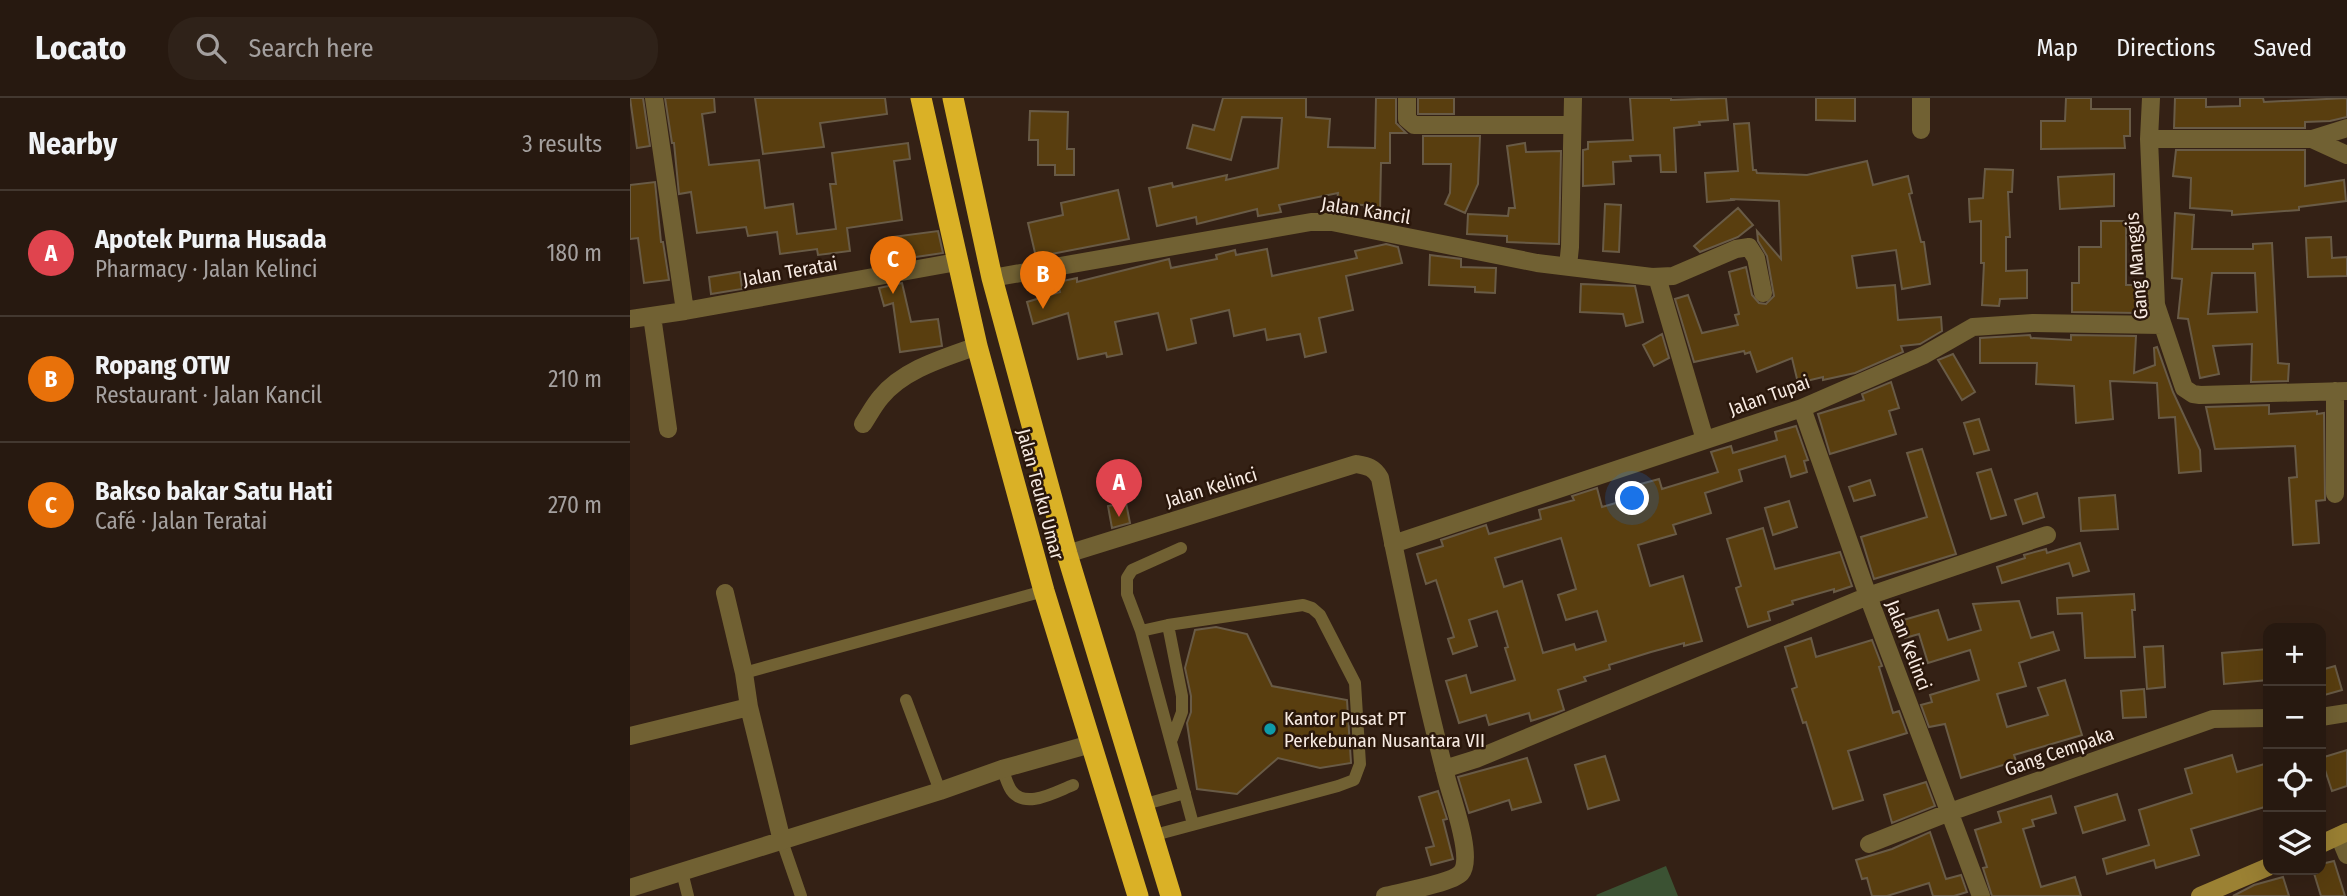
<!DOCTYPE html>
<meta charset="utf-8">
<style>
body{margin:0;font-family:"Fira Sans Condensed",sans-serif;background:#2f2219;color:#f1f3f6}
.controls{position:absolute;right:21px;bottom:21px;display:grid;overflow:hidden;border-radius:14px;box-shadow:0 7px 28px #0002}
.controls button{width:63px;height:63px;display:grid;place-items:center;padding:0;border:0;border-bottom:2px solid #433830;background:#271910;color:#f1f3f6;font:35px sans-serif}
.you{position:absolute;left:1003px;top:401px;width:24px;height:24px;margin:-18px;border:5px solid #fff;border-radius:50%;background:#1a73e8;box-shadow:0 0 0 10px #1a73e833}
.badge{display:grid;place-items:center;width:46px;height:46px;border-radius:50%;background:#d39cfc;color:#fff;font-size:23px;font-weight:700}
.pin{position:absolute;translate:-50% -58px;filter:drop-shadow(0 2px 4px #0008)}
.pin::after{content:'';position:absolute;top:37px;width:24px;height:21px;background:inherit;clip-path:polygon(0 0,100% 0,50% 100%)}
.list{margin:0;padding:0;list-style:none}
h2{display:flex;justify-content:space-between;align-items:center;height:91px;margin:0;padding:0 28px;font-size:30px}
h2 small{font-size:23px;font-weight:400;color:#a4a09f}
.list li{display:grid;grid-template-columns:46px 1fr auto;gap:21px;align-items:center;box-sizing:border-box;height:126px;padding:0 28px;border-top:2px solid #433830}
.list b{display:block;font-size:26px;white-space:nowrap}
.list p{margin:0;font-size:23px;white-space:nowrap;color:#a4a09f}
.list em{font-size:23px;font-style:normal;color:#a4a09f}
.icon{flex:none;width:38px;height:38px;fill:none;stroke:currentColor;stroke-width:2;stroke-linecap:round;stroke-linejoin:round}
.map{position:relative;flex:none;width:1717px;height:798px;overflow:hidden}
header{display:flex;align-items:center;gap:42px;box-sizing:border-box;height:98px;padding:0 35px;background:#271910;border-bottom:2px solid #433830}
header strong{font-size:33px}
nav{display:flex;gap:38px;margin-inline-start:auto;font-size:24px}
.search{width:490px;height:63px;background:#2f2219;display:flex;align-items:center;gap:18px;box-sizing:border-box;padding:0 24px;border-radius:28px;color:#a4a09f;font-size:26px}
main{display:flex}
aside{flex:1;background:#271910}
.map>svg:first-child{display:block}
</style>
<header>
<strong>Locato</strong>
<div class="search"><svg class="icon" aria-label="search" viewBox="0 0 24 24"><circle cx="10" cy="10" r="6"/><path d="M15 15l6 6"/></svg>Search here</div>
<nav><a>Map</a><a>Directions</a><a>Saved</a></nav>
</header>
<main>
<aside>
<h2>Nearby<small>3 results</small></h2>
<ul class="list">
<li><span class="badge" style="background:#e0444e">A</span><div><b>Apotek Purna Husada</b><p>Pharmacy · Jalan Kelinci</p></div><em>180 m</em></li>
<li><span class="badge" style="background:#e8710a">B</span><div><b>Ropang OTW</b><p>Restaurant · Jalan Kancil</p></div><em>210 m</em></li>
<li><span class="badge" style="background:#e8710a">C</span><div><b>Bakso bakar Satu Hati</b><p>Café · Jalan Teratai</p></div><em>270 m</em></li>
</ul>
</aside>
<div class="map">
<svg width="1717" height="798" viewBox="0 0 1717 798">
<rect width="100%" height="100%" fill="#342115"/>
<path fill="#3b5233" d="M 1036,768 L 1048,798 L 967,798 L 966,797 Z"/>
<path fill="#593e0f" stroke="#695b46" stroke-width="2" fill-rule="evenodd" d="M 0,0 L 13,0 L 20,48 L 7,50 Z
M 35,0 L 84,0 L 85,14 L 72,16 L 79,67 L 129,62 L 135,110 L 163,106 L 167,136 L 206,131 L 200,86 L 206,86 L 202,55 L 278,45 L 280,61 L 264,63 L 272,122 L 217,130 L 220,153 L 188,157 L 187,151 L 150,156 L 147,134 L 118,138 L 116,129 L 67,135 L 61,94 L 49,96 L 44,45 L 42,45 Z
M 125,0 L 255,0 L 257,16 L 190,25 L 194,49 L 133,56 Z
M 593,0 L 676,0 L 676,19 L 700,21 L 698,49 L 745,50 L 746,0 L 766,0 L 766,25 L 776,35 L 760,35 L 760,65 L 751,65 L 750,114 L 734,113 L 734,107 L 707,106 L 708,95 L 649,107 L 651,114 L 628,118 L 627,111 L 567,126 L 566,119 L 527,128 L 519,90 L 542,85 L 543,89 L 597,77 L 596,82 L 648,70 L 652,20 L 612,19 L 601,62 L 557,50 L 563,27 L 584,32 Z
M 788,0 L 824,0 L 824,16 L 788,16 Z
M 1000,0 L 1041,0 L 1041,2 L 1096,0 L 1098,22 L 1069,24 L 1070,27 L 1044,30 L 1046,74 L 1031,74 L 1030,57 L 1000,58 L 1001,63 L 983,64 L 984,86 L 953,88 L 953,52 L 958,51 L 958,44 L 1003,42 Z
M 1186,0 L 1225,0 L 1225,23 L 1186,22 Z
M 1436,0 L 1461,0 L 1461,11 L 1500,11 L 1500,38 L 1494,38 L 1495,50 L 1411,51 L 1411,23 L 1435,23 Z
M 1545,0 L 1576,0 L 1576,9 L 1610,8 L 1610,0 L 1633,0 L 1634,4 L 1717,0 L 1717,19 L 1700,23 L 1675,24 L 1675,30 L 1544,30 Z
M 400,13 L 438,14 L 437,51 L 444,51 L 444,77 L 425,77 L 425,67 L 408,67 L 408,42 L 399,42 Z
M 1119,25 L 1123,72 L 1126,72 L 1127,75 L 1177,77 L 1237,63 L 1243,87 L 1278,78 L 1282,95 L 1279,96 L 1291,144 L 1294,144 L 1300,186 L 1272,191 L 1266,152 L 1222,158 L 1227,190 L 1265,187 L 1268,222 L 1311,219 L 1312,233 L 1290,246 L 1271,248 L 1273,254 L 1225,275 L 1193,282 L 1193,279 L 1168,285 L 1162,260 L 1127,274 L 1120,254 L 1115,256 L 1114,253 L 1064,264 L 1045,201 L 1058,197 L 1072,235 L 1108,227 L 1105,217 L 1109,216 L 1099,174 L 1116,169 L 1122,197 L 1129,205 L 1136,206 L 1144,198 L 1137,158 L 1128,143 L 1127,133 L 1151,161 L 1149,103 L 1100,101 L 1102,102 L 1077,104 L 1075,75 L 1108,73 L 1104,26 Z
M 793,38 L 850,38 L 848,86 L 835,115 L 815,106 L 820,95 L 821,66 L 793,66 Z
M 895,45 L 896,54 L 931,53 L 929,146 L 877,144 L 877,138 L 837,136 L 838,116 L 878,118 L 879,110 L 885,110 L 877,48 Z
M 1546,52 L 1675,52 L 1675,88 L 1714,82 L 1716,103 L 1669,109 L 1669,112 L 1602,117 L 1602,113 L 1560,110 L 1561,80 L 1543,78 Z
M 1355,71 L 1383,72 L 1382,94 L 1378,94 L 1380,139 L 1376,139 L 1376,173 L 1397,172 L 1397,200 L 1370,201 L 1369,208 L 1352,207 L 1354,165 L 1351,165 L 1351,123 L 1340,124 L 1339,101 L 1353,100 Z
M 1484,76 L 1484,108 L 1430,111 L 1428,79 Z
M 25,84 L 31,144 L 33,144 L 39,182 L 14,185 L 8,140 L 0,141 L 0,87 Z
M 488,92 L 499,141 L 406,159 L 398,125 L 433,117 L 431,105 Z
M 975,106 L 991,107 L 989,154 L 973,153 Z
M 1108,110 L 1123,127 L 1108,139 L 1070,154 L 1064,148 Z
M 1545,115 L 1564,117 L 1562,151 L 1623,151 L 1623,146 L 1642,145 L 1648,265 L 1659,266 L 1658,283 L 1621,284 L 1622,246 L 1583,248 L 1589,276 L 1570,280 L 1558,221 L 1548,220 L 1552,181 L 1542,180 ZM 1582,175 L 1625,175 L 1627,214 L 1578,216 Z
M 1471,123 L 1496,123 L 1496,187 L 1507,187 L 1508,215 L 1442,214 L 1442,185 L 1449,185 L 1449,149 L 1471,149 Z
M 308,133 L 313,155 L 265,162 L 262,139 Z
M 1701,139 L 1702,160 L 1717,159 L 1717,178 L 1678,179 L 1676,140 Z
M 756,146 L 768,149 L 772,165 L 716,178 L 723,212 L 689,220 L 696,254 L 675,259 L 670,236 L 637,242 L 635,231 L 604,238 L 599,212 L 561,221 L 566,245 L 537,252 L 528,215 L 485,224 L 492,256 L 477,259 L 476,255 L 448,261 L 438,215 L 403,226 L 397,204 L 430,194 L 428,184 L 447,180 L 447,184 L 539,161 L 541,170 L 587,161 L 586,157 L 605,152 L 606,157 L 637,151 L 642,178 L 727,160 L 725,153 Z
M 800,157 L 831,161 L 831,169 L 866,170 L 865,195 L 845,194 L 845,189 L 799,187 Z
M 110,174 L 112,191 L 81,196 L 79,179 Z
M 272,185 L 281,224 L 308,221 L 312,248 L 270,254 L 263,205 L 254,208 L 249,190 Z
M 951,186 L 1005,188 L 1013,224 L 996,228 L 993,216 L 950,214 Z
M 1032,236 L 1039,260 L 1024,268 L 1013,247 Z
M 1400,237 L 1401,240 L 1441,242 L 1441,237 L 1506,238 L 1504,275 L 1525,267 L 1524,250 L 1527,249 L 1543,294 L 1570,352 L 1571,373 L 1549,375 L 1545,319 L 1529,320 L 1527,285 L 1480,283 L 1483,321 L 1446,325 L 1444,288 L 1406,286 L 1407,265 L 1350,265 L 1350,240 Z
M 1323,256 L 1345,294 L 1332,302 L 1308,262 Z
M 1261,284 L 1269,310 L 1259,313 L 1266,336 L 1200,356 L 1188,316 L 1234,302 L 1232,296 Z
M 1639,307 L 1639,316 L 1687,313 L 1687,316 L 1694,315 L 1695,402 L 1686,403 L 1689,445 L 1663,447 L 1659,380 L 1667,379 L 1665,348 L 1585,351 L 1576,309 Z
M 1349,321 L 1359,352 L 1344,356 L 1334,325 Z
M 1166,328 L 1178,362 L 1174,363 L 1177,374 L 1161,379 L 1155,358 L 1109,372 L 1112,383 L 1075,395 L 1081,415 L 1043,427 L 1046,436 L 1008,447 L 1020,488 L 1053,478 L 1072,543 L 1054,548 L 1054,545 L 1021,554 L 979,567 L 980,571 L 954,579 L 956,583 L 928,592 L 934,612 L 926,615 L 901,623 L 899,615 L 859,627 L 856,617 L 829,625 L 816,583 L 836,577 L 841,595 L 885,582 L 875,550 L 878,549 L 867,513 L 839,522 L 847,548 L 823,556 L 818,541 L 824,539 L 806,482 L 796,486 L 787,456 L 813,448 L 811,442 L 856,427 L 859,436 L 911,421 L 909,412 L 944,402 L 942,398 L 967,390 L 972,409 L 1010,398 L 1007,387 L 1029,381 L 1032,391 L 1088,374 L 1081,354 L 1101,348 L 1103,355 L 1147,342 L 1145,334 ZM 931,440 L 946,491 L 928,497 L 936,522 L 967,513 L 976,543 L 946,552 L 944,546 L 913,555 L 892,483 L 874,489 L 865,460 Z
M 1292,351 L 1326,456 L 1244,481 L 1231,439 L 1297,419 L 1277,355 Z
M 1361,371 L 1376,417 L 1361,421 L 1347,375 Z
M 1240,382 L 1245,397 L 1224,403 L 1219,389 Z
M 1407,395 L 1414,419 L 1393,426 L 1385,402 Z
M 1485,397 L 1488,431 L 1451,433 L 1449,400 Z
M 1159,403 L 1167,429 L 1143,437 L 1135,410 Z
M 496,405 L 500,425 L 482,430 L 478,408 Z
M 1133,430 L 1145,471 L 1210,454 L 1222,488 L 1204,494 L 1204,491 L 1162,503 L 1163,506 L 1138,514 L 1140,522 L 1118,529 L 1106,490 L 1111,488 L 1097,441 Z
M 1450,445 L 1459,473 L 1443,478 L 1439,465 L 1372,485 L 1367,469 L 1395,460 L 1394,457 L 1416,451 L 1417,455 Z
M 1504,496 L 1505,512 L 1502,512 L 1505,559 L 1455,560 L 1452,515 L 1428,516 L 1427,500 Z
M 1389,503 L 1401,540 L 1423,534 L 1429,552 L 1389,565 L 1396,588 L 1367,596 L 1377,629 L 1418,617 L 1408,590 L 1435,582 L 1452,637 L 1384,657 L 1386,663 L 1331,680 L 1315,626 L 1299,629 L 1291,607 L 1302,604 L 1300,597 L 1349,582 L 1340,552 L 1298,565 L 1289,536 L 1275,540 L 1270,523 L 1308,512 L 1318,542 L 1351,532 L 1343,506 Z
M 586,529 L 617,536 L 642,588 L 717,602 L 721,665 L 690,670 L 648,660 L 607,696 L 567,691 L 557,625 L 561,614 L 561,598 L 555,570 L 565,532 Z
M 1181,540 L 1186,559 L 1242,542 L 1252,568 L 1249,569 L 1263,615 L 1269,613 L 1277,635 L 1218,653 L 1233,702 L 1203,711 L 1176,624 L 1173,625 L 1162,591 L 1167,589 L 1155,549 Z
M 1533,548 L 1535,589 L 1517,591 L 1514,549 Z
M 1638,551 L 1638,582 L 1594,586 L 1592,555 Z
M 1705,568 L 1712,592 L 1691,598 L 1691,572 Z
M 1514,591 L 1516,619 L 1493,620 L 1491,593 Z
M 1717,652 L 1717,688 L 1702,693 L 1691,660 Z
M 1602,657 L 1607,674 L 1638,665 L 1638,708 L 1561,731 L 1569,757 L 1526,770 L 1524,762 L 1477,776 L 1473,761 L 1519,747 L 1509,712 L 1562,695 L 1555,671 Z
M 975,658 L 989,702 L 958,711 L 945,667 Z
M 897,660 L 911,704 L 882,712 L 879,702 L 839,715 L 828,679 Z
M 1296,684 L 1305,708 L 1262,725 L 1254,697 Z
M 808,693 L 817,721 L 813,722 L 823,761 L 801,767 L 796,750 L 804,748 L 789,699 Z
M 1487,696 L 1495,722 L 1453,735 L 1445,709 Z
M 1421,698 L 1426,715 L 1402,722 L 1404,728 L 1393,731 L 1411,789 L 1445,779 L 1451,798 L 1362,798 L 1353,770 L 1357,769 L 1345,732 L 1371,724 L 1368,714 Z
M 1300,734 L 1316,781 L 1331,777 L 1337,794 L 1324,798 L 1303,798 L 1299,785 L 1257,798 L 1242,798 L 1237,780 L 1232,781 L 1226,762 L 1262,751 Z
M 1704,763 L 1715,798 L 1691,798 L 1683,772 L 1691,772 L 1691,766 Z
M 1653,779 L 1659,798 L 1603,798 L 1624,787 Z"/>
<g fill="none" stroke-linecap="round" stroke-linejoin="round">
<path stroke="#716133" stroke-width="12" d="M 551,450 L 502,472 L 497,480 L 497,496 L 511,533 L 563,726
M 538,527 L 552,598 L 552,614 L 542,641
M 511,533 L 538,527 L 673,507 L 682,510 L 690,517 L 725,585 L 730,666 L 724,682 L 708,688 L 521,738
M 114,575 L 414,493
M 276,602 L 310,693
M 372,671 C 375,677 377,686 381,692 C 395,712 425,694 443,687
M 512,707 L 555,695
M 152,743 L 171,798
M 52,774 L 58,798"/>
<path stroke="#716133" stroke-width="18" d="M 24,0 L 55,213
M 777,0 L 777,21 L 784,27 L 942,27
M 1291,0 L 1291,32
M 1521,0 L 1519,41 L 1526,207 L 1554,290 L 1563,296 L 1570,297 L 1717,293
M 1519,41 L 1682,41 L 1717,57
M 1682,41 L 1717,30
M 938,168 L 940,149 L 943,0
M 1027,179 L 1075,342
M 362,180 L 681,124 L 702,124 L 907,165 L 1022,179 L 1043,178 L 1106,151 L 1119,149 L 1126,160 L 1133,195
M 22,218 L 38,331
M 0,221 L 55,213 L 327,164
M 1172,310 L 1238,498 L 1351,798
M 233,326 C 239,317 244,307 251,299 C 274,271 314,260 347,248
M 1705,396 L 1705,293
M 763,446 L 1172,310 L 1294,257 L 1343,229 L 1403,225 L 1532,227
M 437,456 L 726,366 C 737,368 744,369 750,380 C 770,481 791,583 817,682 C 822,701 844,760 831,775 C 822,785 771,794 755,798
M 95,495 L 114,575 L 119,609 L 152,743
M 1691,619 L 1717,615
M 0,638 L 119,609
M 814,671 L 846,661 L 1238,498 L 1417,437
M 1709,738 L 1717,757
M 1239,746 L 1320,714 L 1583,621 L 1638,620
M 0,790 L 310,693 L 372,671 L 461,646"/>
<path stroke="#9b8133" stroke-width="18" d="M 1691,746 L 1717,734
M 1570,798 L 1638,769"/>
<path stroke="#dab126" stroke-width="21" d="M 291,0 L 347,248 L 414,493 L 508,798
M 323,0 L 362,180 L 437,456 L 541,798"/>
</g>
<circle fill="#0f9aa8" stroke="#2a170b" stroke-width="2.5" cx="640" cy="631" r="7"/>
<g text-anchor="middle" stroke-width="5" stroke-linejoin="round" paint-order="stroke">
<g font-size="19" fill="#f7eae2" stroke="#2a170b">
<text transform="translate(736 112) rotate(9)" y="7">Jalan Kancil</text>
<text transform="translate(1506 168) rotate(-95)" y="7">Gang Manggis</text>
<text transform="translate(160 173) rotate(-10)" y="7">Jalan Teratai</text>
<text transform="translate(1139 297) rotate(-20)" y="7">Jalan Tupai</text>
<text transform="translate(581 389) rotate(-17)" y="7">Jalan Kelinci</text>
<text transform="translate(411 396) rotate(75)" y="7">Jalan Teuku Umar</text>
<text transform="translate(1279 547) rotate(69)" y="7">Jalan Kelinci</text>
<text transform="translate(1429 653) rotate(-19)" y="7">Gang Cempaka</text>
</g>
<g font-size="19" fill="#f7eae2" stroke="#2a170b" text-anchor="start">
<text x="654" y="627">Kantor Pusat PT<tspan x="654" dy="22">Perkebunan Nusantara VII</tspan></text>
</g>
</g>
</svg>
<div class="controls">
<button>+</button>
<button>−</button>
<button><svg class="icon" aria-label="locate" viewBox="0 0 24 24"><circle cx="12" cy="12" r="6"/><path d="M12 2v4M12 18v4M2 12h4M18 12h4"/></svg></button>
<button><svg class="icon" aria-label="layers" viewBox="0 0 24 24"><path d="M12 4l9 5-9 5-9-5zM3 14l9 5 9-5"/></svg></button>
</div>
<div class="you"></div>
<div class="pin badge" style="left:489px;top:419px;background:#e0444e">A</div>
<div class="pin badge" style="left:413px;top:211px;background:#e8710a">B</div>
<div class="pin badge" style="left:263px;top:196px;background:#e8710a">C</div>
</div>
</main>
